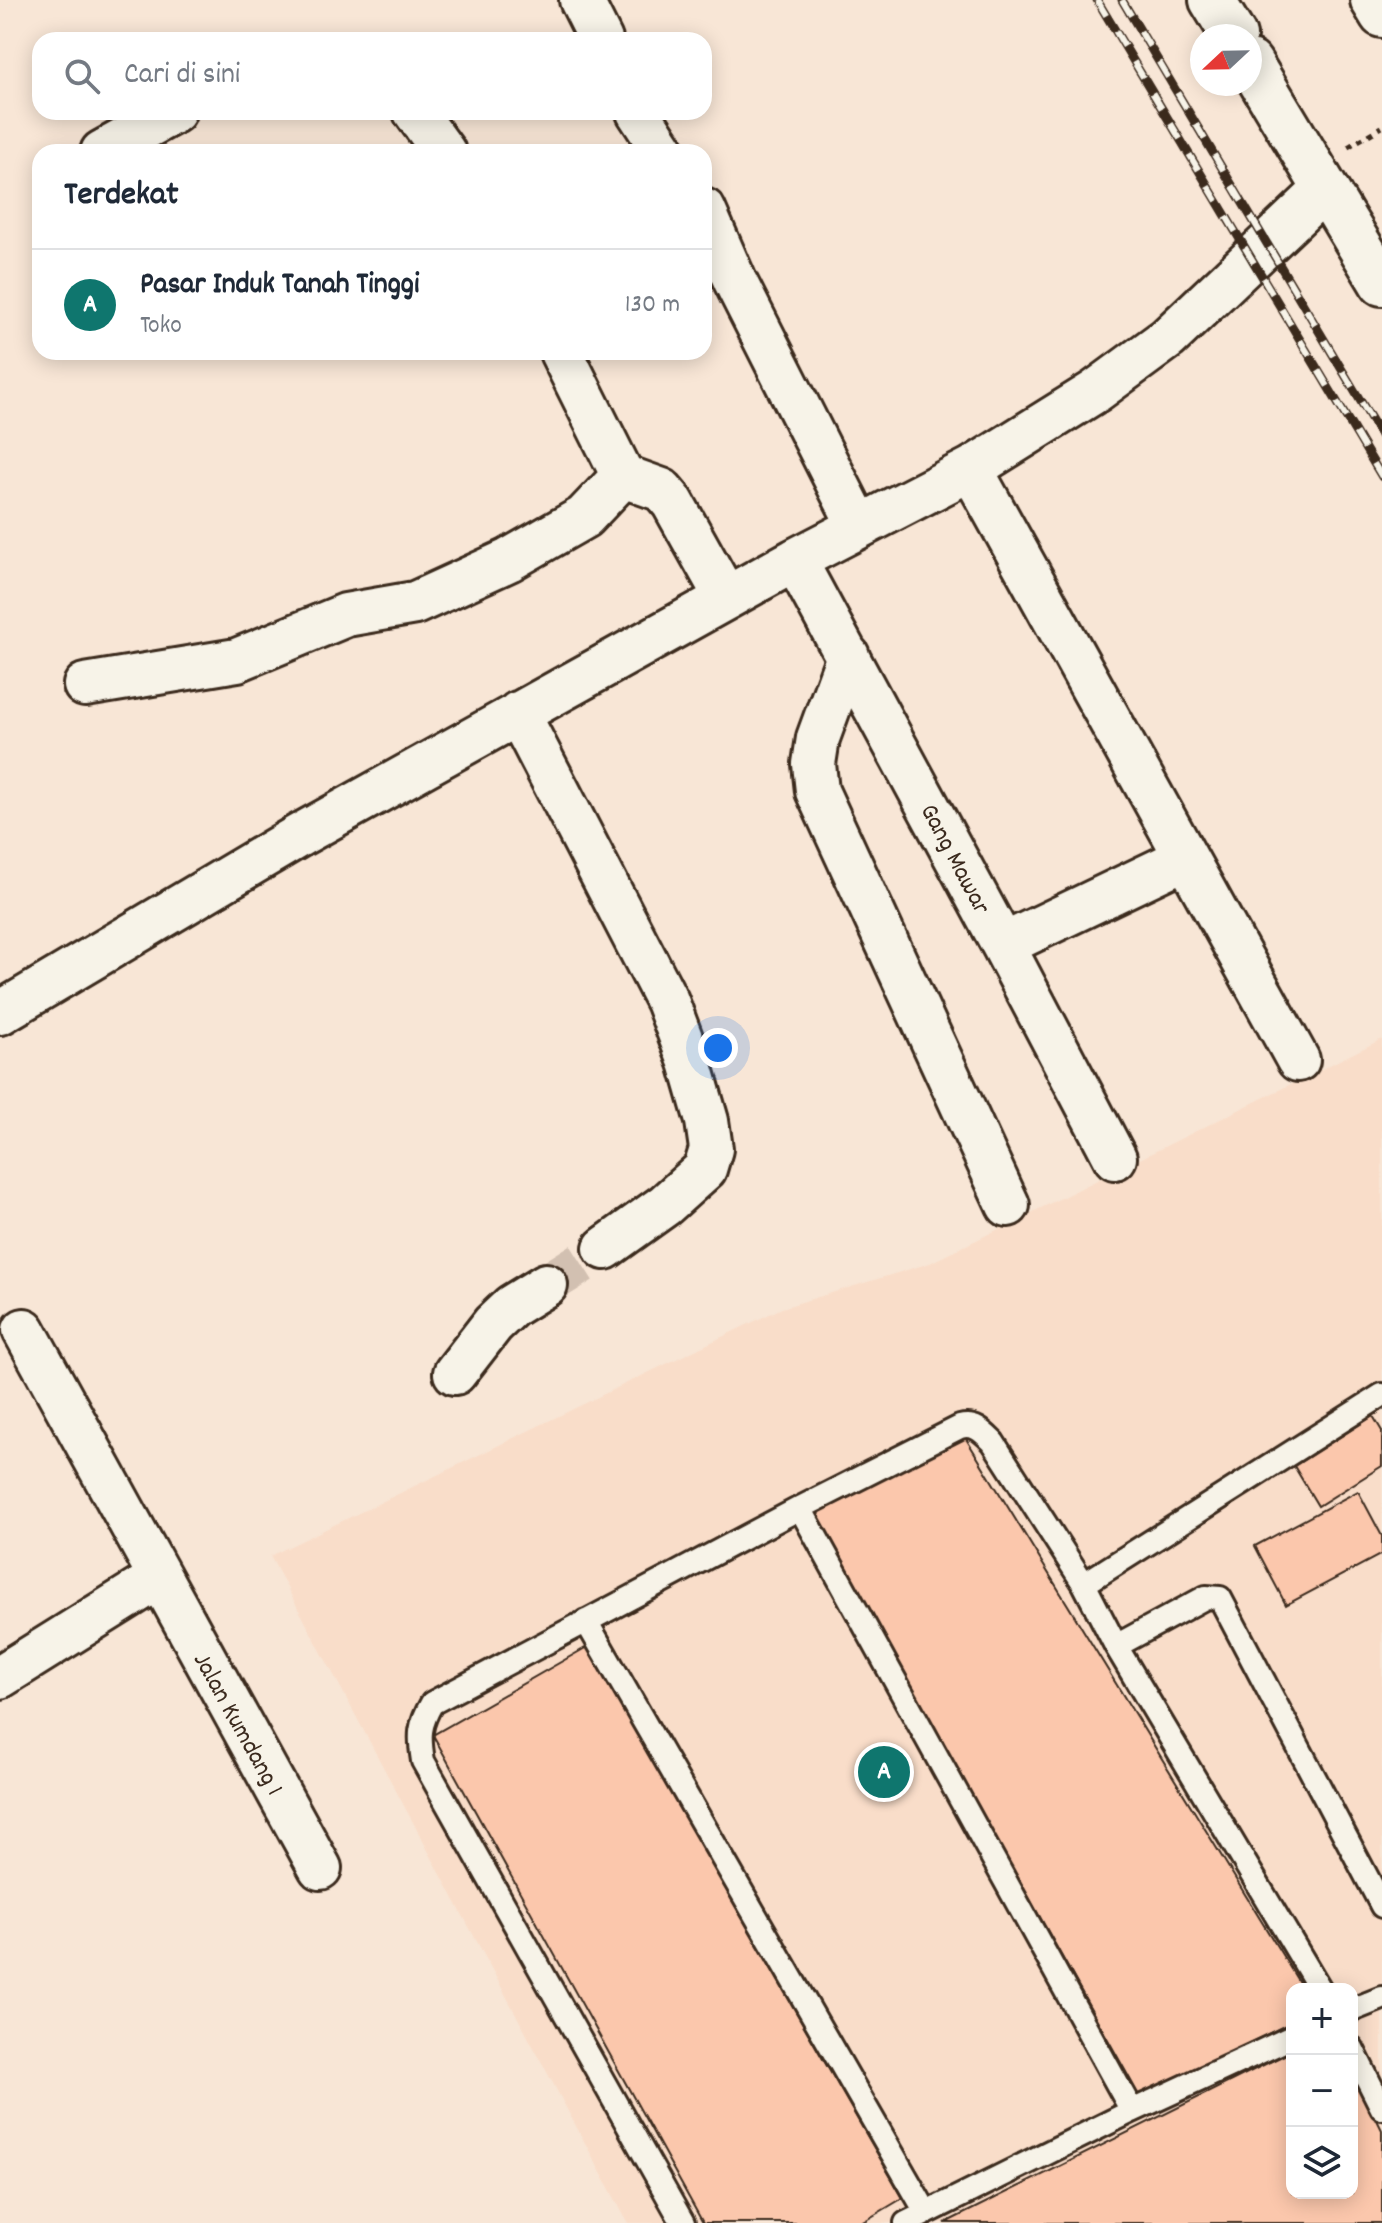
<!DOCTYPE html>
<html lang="id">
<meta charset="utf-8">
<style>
body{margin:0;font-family:Dekko,sans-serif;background:#f6f6f7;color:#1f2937}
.controls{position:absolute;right:24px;bottom:24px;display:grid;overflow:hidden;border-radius:16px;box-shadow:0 4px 20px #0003}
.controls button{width:72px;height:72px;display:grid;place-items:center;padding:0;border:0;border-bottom:2px solid #e0e1e3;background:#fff;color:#1f2937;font:40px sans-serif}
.compass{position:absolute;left:1190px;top:24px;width:72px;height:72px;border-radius:50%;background:#fff;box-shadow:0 4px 20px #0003;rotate:248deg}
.you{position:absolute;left:718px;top:1048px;width:28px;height:28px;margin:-20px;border:6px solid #fff;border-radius:50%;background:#1a73e8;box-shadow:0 0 0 12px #1a73e833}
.badge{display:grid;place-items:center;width:52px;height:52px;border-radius:50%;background:#0f766e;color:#fff;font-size:26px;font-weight:700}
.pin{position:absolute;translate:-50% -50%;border:4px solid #fff;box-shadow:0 2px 8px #0006}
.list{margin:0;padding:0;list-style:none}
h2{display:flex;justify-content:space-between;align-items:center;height:104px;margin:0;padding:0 32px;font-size:34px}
h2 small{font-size:26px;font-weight:400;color:#747a83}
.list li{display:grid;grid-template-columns:52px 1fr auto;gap:24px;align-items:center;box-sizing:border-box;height:112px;padding:0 32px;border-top:2px solid #e0e1e3}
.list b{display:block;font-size:30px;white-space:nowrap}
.list p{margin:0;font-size:26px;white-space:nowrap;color:#747a83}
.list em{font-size:26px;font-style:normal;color:#747a83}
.icon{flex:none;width:44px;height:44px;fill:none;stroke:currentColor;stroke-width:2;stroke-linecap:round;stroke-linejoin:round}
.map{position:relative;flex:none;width:1382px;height:2223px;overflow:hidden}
.search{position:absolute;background:#fff;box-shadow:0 4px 20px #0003;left:32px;top:32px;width:680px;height:88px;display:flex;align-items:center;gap:20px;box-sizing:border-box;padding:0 28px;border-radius:24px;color:#747a83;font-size:30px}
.panel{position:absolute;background:#fff;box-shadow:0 4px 20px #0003;left:32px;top:144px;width:680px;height:216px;border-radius:24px}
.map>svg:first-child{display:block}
</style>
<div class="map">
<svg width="1382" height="2223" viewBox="0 0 1382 2223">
<rect width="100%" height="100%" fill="#f8e6d6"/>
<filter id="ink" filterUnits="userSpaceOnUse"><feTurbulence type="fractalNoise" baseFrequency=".0125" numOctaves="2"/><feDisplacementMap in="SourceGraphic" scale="16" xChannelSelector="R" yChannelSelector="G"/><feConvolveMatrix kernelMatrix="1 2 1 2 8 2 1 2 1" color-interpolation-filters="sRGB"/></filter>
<g filter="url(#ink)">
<path fill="#f9ddc9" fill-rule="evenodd" d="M 1382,1039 L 1382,2223 L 628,2223 L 270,1556 L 782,1308 L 930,1263 ZM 1292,1989 L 1352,1989 L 1352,2193 L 1292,2193 Z"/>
<path fill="#fbc7ac" stroke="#3b2a1e" stroke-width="2" d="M 1373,1416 L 1382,1431 L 1382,1466 L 1318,1506 L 1294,1466 Z
M 965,1437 L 1303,1989 L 1292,1989 L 1292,2022 L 1140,2097 L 814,1512 Z
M 1358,1491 L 1382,1536 L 1382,1554 L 1286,1605 L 1255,1546 Z
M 587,1647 L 903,2198 L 861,2223 L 703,2223 L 433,1735 Z
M 1292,2051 L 1292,2193 L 1352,2193 L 1352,2069 L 1382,2130 L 1382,2223 L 945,2223 Z"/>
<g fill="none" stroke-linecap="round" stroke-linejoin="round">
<path stroke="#d2c0b1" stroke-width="42" stroke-dasharray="42 21" stroke-linecap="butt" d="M 546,1285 L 605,1248"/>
<g stroke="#3b2a1e" stroke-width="28">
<path id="service" d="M 800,1508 L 1132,2111
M 1084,1584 L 1382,1395
M 586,1621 L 926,2212
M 1116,1646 L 1206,1597 L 1220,1598 L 1382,1906
M 1352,2010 L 1382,1998
M 1352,2048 L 1382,2108
M 683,2223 L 423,1761 C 419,1736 419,1725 432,1703 L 800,1508 L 960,1427 C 975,1423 983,1432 993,1442 L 1084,1584 L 1116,1646 L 1320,1989
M 906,2223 L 1132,2111 L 1292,2037"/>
</g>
<g stroke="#3b2a1e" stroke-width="48">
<path id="minor" d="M 581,0 L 601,40
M 415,112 L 444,152
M 638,112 L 664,152
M 102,152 L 174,112
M 704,210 L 735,281 L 859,526
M 561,352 L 623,476 L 662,490 L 673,503 L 726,598
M 971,469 L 1298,1060
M 795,560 L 1003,945 L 1115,1158
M 848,656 L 818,738 L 814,764 L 817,791 L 1008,1205
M 85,685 L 237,660 L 346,615 L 415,603 L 509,560 L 584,517 L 623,476
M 518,713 L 667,1001 L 690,1062 L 707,1121 L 711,1149 L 705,1169 L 665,1205 L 605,1248
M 1003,945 L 1185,858
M 0,1013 L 300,835 L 795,560 L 971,469 L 1096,391 L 1168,338 L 1325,189
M 455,1373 L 493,1324 L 512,1306 L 546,1285
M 160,1577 L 320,1868
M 0,1677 L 160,1577 L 24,1330"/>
</g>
<g stroke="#3b2a1e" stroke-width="50">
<path id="secondary" d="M 1212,0 L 1234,36
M 1373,0 L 1382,15
M 1250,63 L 1382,283"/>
</g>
<path stroke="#3b2a1e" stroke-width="5" stroke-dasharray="6 6" stroke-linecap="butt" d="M 1348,147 L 1382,127"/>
<use href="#service" stroke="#f7f3e8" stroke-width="22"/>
<use href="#minor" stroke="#f7f3e8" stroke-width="42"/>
<use href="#secondary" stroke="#f7f3e8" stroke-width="44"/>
<g stroke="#3b2a1e" stroke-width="9">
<path id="rail" d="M 1097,0 L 1382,477
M 1122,0 L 1382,437"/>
</g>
<use href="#rail" stroke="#f7f3e8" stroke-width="6" stroke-dasharray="18" stroke-linecap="butt"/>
</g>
</g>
<g text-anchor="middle" stroke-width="7" stroke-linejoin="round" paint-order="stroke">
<g font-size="26" fill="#3b2a1e" stroke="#f7f3e8">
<text transform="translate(957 858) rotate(62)" y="9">Gang Mawar</text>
<text transform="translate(240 1723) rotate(61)" y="9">Jalan Kumdang 1</text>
</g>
</g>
</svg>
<div class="controls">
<button>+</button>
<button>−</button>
<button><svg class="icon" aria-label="layers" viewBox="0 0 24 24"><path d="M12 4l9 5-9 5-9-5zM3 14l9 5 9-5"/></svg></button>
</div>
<svg class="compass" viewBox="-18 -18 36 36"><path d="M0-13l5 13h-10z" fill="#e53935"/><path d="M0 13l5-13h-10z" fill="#747a83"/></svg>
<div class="you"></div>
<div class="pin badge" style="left:884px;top:1772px">A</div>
<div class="search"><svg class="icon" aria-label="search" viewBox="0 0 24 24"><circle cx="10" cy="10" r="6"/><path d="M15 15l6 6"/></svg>Cari di sini</div>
<section class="panel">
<h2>Terdekat<small></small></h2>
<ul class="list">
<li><span class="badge">A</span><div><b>Pasar Induk Tanah Tinggi</b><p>Toko</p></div><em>130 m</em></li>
</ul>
</section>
</div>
